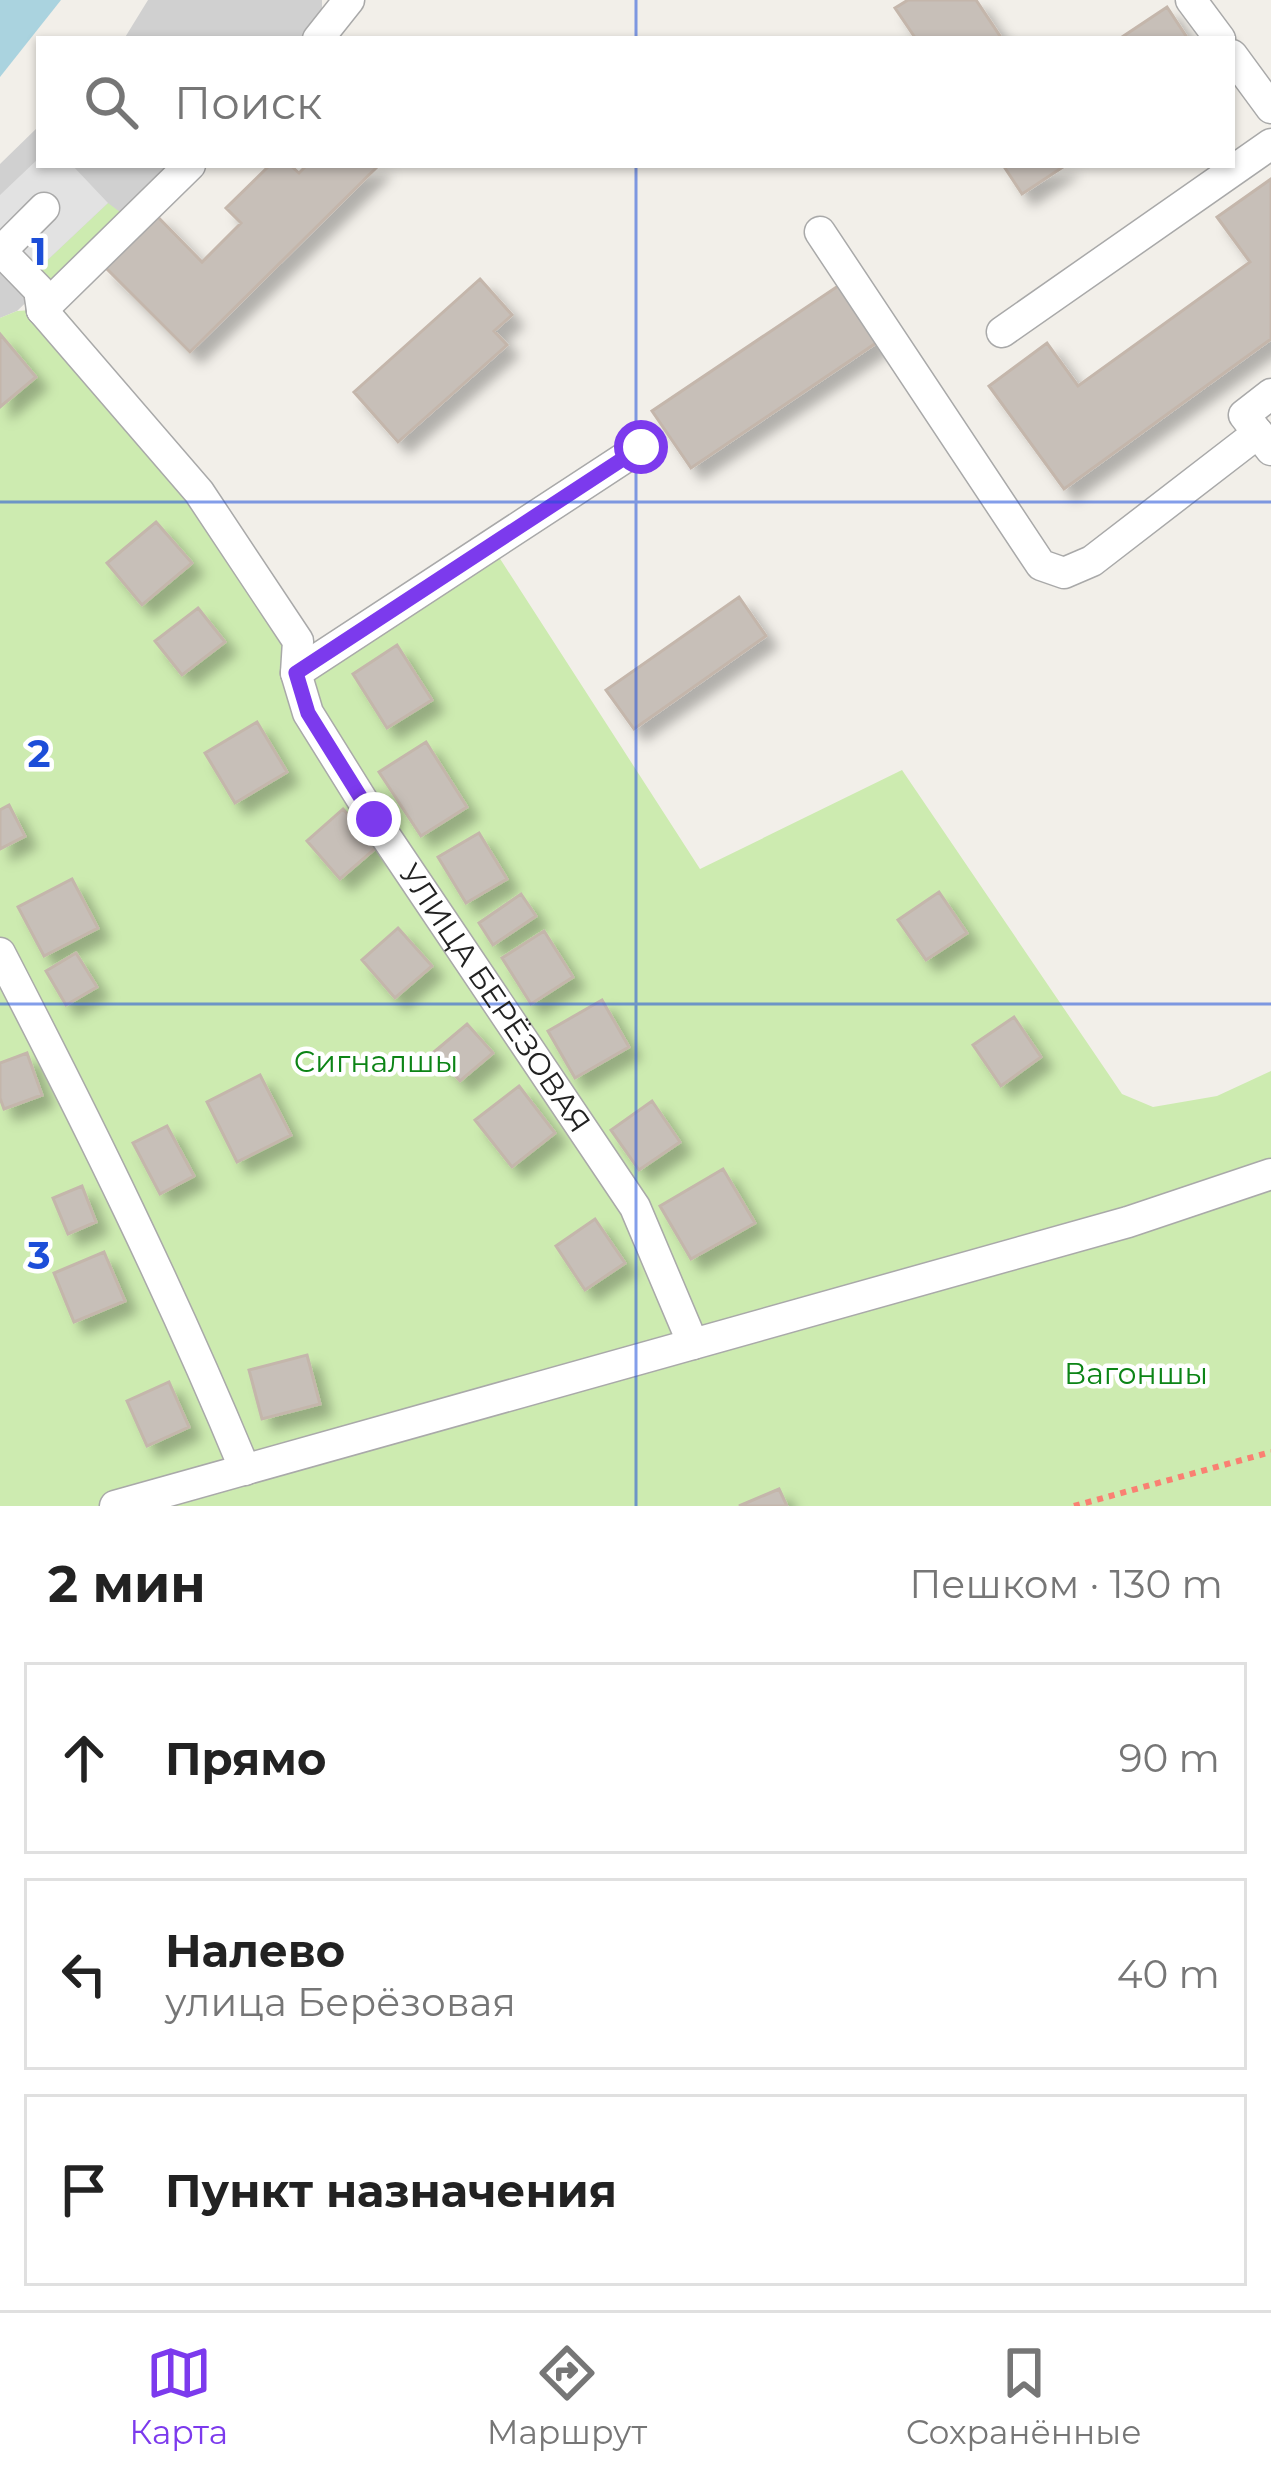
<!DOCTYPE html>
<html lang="ru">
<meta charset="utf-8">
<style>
body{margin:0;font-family:Montserrat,sans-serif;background:#f6f6f6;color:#222}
.stop{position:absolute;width:36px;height:36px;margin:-27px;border:9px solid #7c3aed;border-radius:50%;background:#fff}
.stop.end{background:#7c3aed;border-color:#fff;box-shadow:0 3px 12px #0008}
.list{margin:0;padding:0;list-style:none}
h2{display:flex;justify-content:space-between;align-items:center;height:156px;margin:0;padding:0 48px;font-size:51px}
h2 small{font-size:39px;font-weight:400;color:#767676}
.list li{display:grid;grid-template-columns:78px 1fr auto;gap:36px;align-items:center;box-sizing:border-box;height:192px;margin:0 24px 24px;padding:0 24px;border:3px solid #e0e0e0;border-radius:0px}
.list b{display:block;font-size:45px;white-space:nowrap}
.list p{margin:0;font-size:39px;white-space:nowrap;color:#767676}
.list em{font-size:39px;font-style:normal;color:#767676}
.icon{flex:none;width:66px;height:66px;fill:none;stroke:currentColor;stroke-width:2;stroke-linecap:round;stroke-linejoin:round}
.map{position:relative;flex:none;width:1271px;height:1506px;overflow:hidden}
.search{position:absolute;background:#fff;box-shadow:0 3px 9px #0004;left:36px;right:36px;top:36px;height:132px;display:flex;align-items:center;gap:30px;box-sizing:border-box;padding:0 42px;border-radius:0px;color:#767676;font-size:45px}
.sheet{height:804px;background:#fff}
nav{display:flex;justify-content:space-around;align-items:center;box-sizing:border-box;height:168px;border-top:3px solid #e0e0e0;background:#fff;font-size:33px;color:#767676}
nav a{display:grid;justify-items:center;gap:6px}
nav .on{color:#7c3aed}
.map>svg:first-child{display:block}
</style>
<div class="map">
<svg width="1271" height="1506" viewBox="0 0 1271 1506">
<defs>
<filter id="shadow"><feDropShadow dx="11" dy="11" stdDeviation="6" flood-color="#0004"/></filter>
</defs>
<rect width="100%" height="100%" fill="#f2efe9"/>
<path fill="#d0d0d0" d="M 148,0 L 322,0 L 322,19 L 301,39 L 124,39 Z
M 39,126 L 39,165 L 170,165 L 17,311 L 0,318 L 0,164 Z"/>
<path fill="#cdebb0" d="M 108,203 L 120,212 L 44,286 L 37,270 Z
M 62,308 L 208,483 L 330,664 L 497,554 L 700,869 L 902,770 L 1122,1094 L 1153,1107 L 1217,1096 L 1271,1071 L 1271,1506 L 0,1506 L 0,318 L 17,311 Z"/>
<path fill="#e2e2e2" d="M 39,158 L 39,165 L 72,165 L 108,203 L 20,286 L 0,265 L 0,195 Z"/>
<path fill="#aad3df" d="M 0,0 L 61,0 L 0,77 Z"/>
<path fill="#c7bfb8" stroke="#c4b6ab" stroke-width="3" filter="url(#shadow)" d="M 908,0 L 976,0 L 1002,39 L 916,39 L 895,8 Z
M 1167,7 L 1188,39 L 1119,39 Z
M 270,165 L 290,165 L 299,173 L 307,165 L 379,165 L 190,352 L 104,266 L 156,215 L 202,262 L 241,223 L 226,208 Z
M 1003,165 L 1066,165 L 1022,194 Z
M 1271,179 L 1271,339 L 1064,489 L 989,386 L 1047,343 L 1078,386 L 1250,262 L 1217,217 Z
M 480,279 L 512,315 L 494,331 L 507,345 L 398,442 L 354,392 Z
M 841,284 L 879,341 L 691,468 L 652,411 Z
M 0,334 L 36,377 L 0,407 Z
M 156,522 L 192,563 L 142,605 L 107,563 Z
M 739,597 L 766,636 L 634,729 L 606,690 Z
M 198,608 L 225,642 L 182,675 L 155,641 Z
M 397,645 L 432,700 L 387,728 L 353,674 Z
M 257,722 L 287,772 L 235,803 L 205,753 Z
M 426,742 L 467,807 L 421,836 L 379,772 Z
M 9,805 L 25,836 L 0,849 L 0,810 Z
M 343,809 L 377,847 L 340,879 L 307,841 Z
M 479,833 L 507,879 L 466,903 L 438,857 Z
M 72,879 L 98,928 L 44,956 L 18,907 Z
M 939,892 L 967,933 L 926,960 L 898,920 Z
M 521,894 L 536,916 L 493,945 L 479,923 Z
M 398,928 L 432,966 L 395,998 L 362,960 Z
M 544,931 L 573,977 L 531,1004 L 502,958 Z
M 76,953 L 97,987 L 66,1005 L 46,971 Z
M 602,1000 L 629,1047 L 575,1078 L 548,1031 Z
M 1014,1017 L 1041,1057 L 1001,1086 L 973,1045 Z
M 467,1024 L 493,1053 L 460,1081 L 434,1052 Z
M 27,1053 L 42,1095 L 4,1109 L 0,1098 L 0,1063 Z
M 260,1075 L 291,1135 L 237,1162 L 207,1102 Z
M 519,1086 L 555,1133 L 512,1167 L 475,1120 Z
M 652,1101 L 680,1142 L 639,1170 L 611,1130 Z
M 167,1126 L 194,1176 L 160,1194 L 133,1143 Z
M 723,1169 L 755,1223 L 691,1259 L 660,1206 Z
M 82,1186 L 96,1222 L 68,1234 L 53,1198 Z
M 595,1219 L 625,1263 L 585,1290 L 556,1246 Z
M 104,1252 L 125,1301 L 74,1322 L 54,1273 Z
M 307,1355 L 320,1404 L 262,1419 L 249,1370 Z
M 169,1382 L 189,1427 L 147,1446 L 127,1401 Z
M 779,1489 L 787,1506 L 739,1506 Z"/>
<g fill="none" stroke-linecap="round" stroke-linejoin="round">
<g stroke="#a9a9a9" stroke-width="33">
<g id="minor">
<path d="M 1191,0 L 1220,39"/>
<path d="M 318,39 L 349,0"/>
<path d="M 1232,55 L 1271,108"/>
<path d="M 820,232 L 1041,565 L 1064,573 L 1092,561 L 1258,433"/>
<path id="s1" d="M 42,310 L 199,492 L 298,641 L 296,673 L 308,713 L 374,819 L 635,1207 L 693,1344"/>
<path d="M 42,310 L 190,165"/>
<path d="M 42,310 L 39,290 L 1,251 L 44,208"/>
<path d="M 1002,332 L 1271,144"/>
<path d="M 1271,394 L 1244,415 L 1271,450"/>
<path d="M 296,673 L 641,447"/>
<path d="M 0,953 C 88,1123 172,1293 245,1470"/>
<path d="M 115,1506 L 1128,1222 L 1271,1174"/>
</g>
</g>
<path stroke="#fa8072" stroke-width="6" stroke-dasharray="6 6" stroke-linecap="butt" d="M 1074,1506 L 1271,1452"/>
<use href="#minor" stroke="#fff" stroke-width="30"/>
</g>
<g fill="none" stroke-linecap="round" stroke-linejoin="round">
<path stroke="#7c3aed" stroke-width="15" d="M 374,819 L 308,713 L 296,673 L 641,447"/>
</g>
<path fill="none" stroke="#1d4ed8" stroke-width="3" stroke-opacity="0.55" d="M 636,0 L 636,39M 636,165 L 636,1506M 0,502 L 1271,502M 0,1004 L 1271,1004"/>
<g text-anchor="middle" stroke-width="9" stroke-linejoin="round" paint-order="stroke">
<g font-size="30" fill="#222" stroke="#fff">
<text dy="10" stroke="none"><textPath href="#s1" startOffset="834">УЛИЦА БЕРЁЗОВАЯ</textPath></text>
</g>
<g font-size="30" fill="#0c8416" stroke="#fff">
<text x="376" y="1072">Сигналшы</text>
<text x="1136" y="1384">Вагоншы</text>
</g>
</g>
<g font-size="39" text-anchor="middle" font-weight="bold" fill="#1d4ed8" stroke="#fff" stroke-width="9" stroke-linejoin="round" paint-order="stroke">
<text x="39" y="265">1</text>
<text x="39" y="767">2</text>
<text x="39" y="1269">3</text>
</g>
</svg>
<div class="stop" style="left:641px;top:447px"></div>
<div class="stop end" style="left:374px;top:819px"></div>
<div class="search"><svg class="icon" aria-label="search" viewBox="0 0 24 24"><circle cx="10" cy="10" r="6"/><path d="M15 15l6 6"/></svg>Поиск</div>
</div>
<section class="sheet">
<h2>2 мин<small>Пешком · 130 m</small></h2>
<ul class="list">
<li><svg class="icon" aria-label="ahead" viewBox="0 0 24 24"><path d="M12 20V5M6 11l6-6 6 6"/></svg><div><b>Прямо</b></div><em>90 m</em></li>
<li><svg class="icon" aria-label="left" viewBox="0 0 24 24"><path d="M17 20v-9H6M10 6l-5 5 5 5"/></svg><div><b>Налево</b><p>улица Берёзовая</p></div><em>40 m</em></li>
<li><svg class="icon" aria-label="arrive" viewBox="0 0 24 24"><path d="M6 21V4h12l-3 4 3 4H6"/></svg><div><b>Пункт назначения</b></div></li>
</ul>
</section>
<nav>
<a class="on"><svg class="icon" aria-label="map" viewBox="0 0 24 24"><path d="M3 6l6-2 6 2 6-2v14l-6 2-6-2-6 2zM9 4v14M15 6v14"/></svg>Карта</a>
<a><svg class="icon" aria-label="directions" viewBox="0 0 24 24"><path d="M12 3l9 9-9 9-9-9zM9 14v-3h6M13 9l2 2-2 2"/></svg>Маршрут</a>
<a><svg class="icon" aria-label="saved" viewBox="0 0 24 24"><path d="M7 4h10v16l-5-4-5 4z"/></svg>Сохранённые</a>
</nav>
